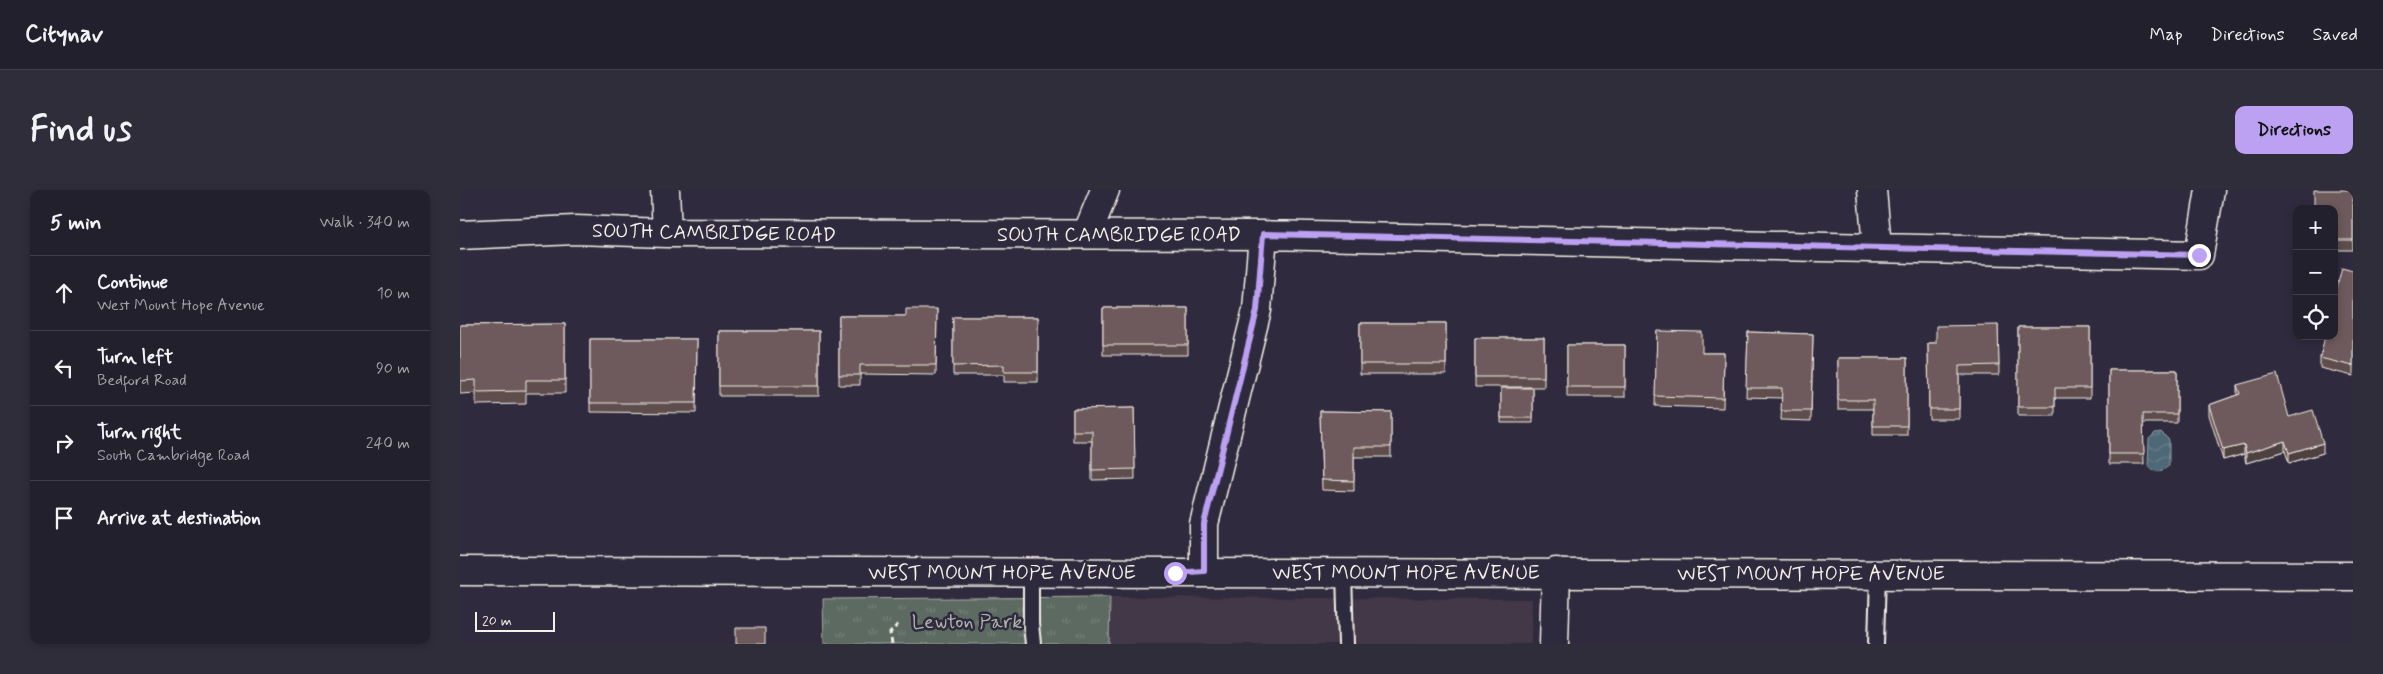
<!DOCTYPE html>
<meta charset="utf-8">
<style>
body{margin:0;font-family:Mynerve,sans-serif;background:#2f2d3a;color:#f1f3f6}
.controls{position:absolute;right:15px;top:15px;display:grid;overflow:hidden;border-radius:10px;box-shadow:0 2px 8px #0003}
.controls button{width:45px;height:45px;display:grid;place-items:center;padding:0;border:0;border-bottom:1px solid #403e4a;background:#23202e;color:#f1f3f6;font:25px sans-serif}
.scale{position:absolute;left:15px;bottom:12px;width:80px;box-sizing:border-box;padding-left:5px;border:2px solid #f4f1e8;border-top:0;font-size:14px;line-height:18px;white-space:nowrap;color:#f4f1e8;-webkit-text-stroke:4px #2f2a3d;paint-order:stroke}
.stop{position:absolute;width:15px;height:15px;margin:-11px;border:4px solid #bca0f2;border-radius:50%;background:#fff}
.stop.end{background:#bca0f2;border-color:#fff;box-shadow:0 1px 5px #0008}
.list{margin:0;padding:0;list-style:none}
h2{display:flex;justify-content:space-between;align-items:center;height:65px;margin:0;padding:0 20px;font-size:21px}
h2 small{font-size:16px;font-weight:400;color:#a3a3aa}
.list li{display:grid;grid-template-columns:32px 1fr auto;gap:15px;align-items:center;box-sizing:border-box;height:75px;padding:0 20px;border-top:1px solid #403e4a}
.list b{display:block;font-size:19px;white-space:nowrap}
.list p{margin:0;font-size:16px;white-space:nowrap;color:#a3a3aa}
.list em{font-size:16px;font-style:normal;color:#a3a3aa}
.icon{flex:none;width:28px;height:28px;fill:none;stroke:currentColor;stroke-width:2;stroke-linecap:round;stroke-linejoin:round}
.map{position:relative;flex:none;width:1893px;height:454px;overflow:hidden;border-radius:10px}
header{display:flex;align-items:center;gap:30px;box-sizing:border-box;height:70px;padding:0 25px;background:#23202e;border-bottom:1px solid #403e4a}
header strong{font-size:24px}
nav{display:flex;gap:28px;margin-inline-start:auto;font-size:18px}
.intro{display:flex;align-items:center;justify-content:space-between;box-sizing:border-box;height:120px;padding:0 30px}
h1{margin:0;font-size:35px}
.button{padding:12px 22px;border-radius:10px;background:#bca0f2;color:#111;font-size:18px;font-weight:700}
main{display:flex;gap:30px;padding:0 30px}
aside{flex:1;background:#23202e;border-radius:10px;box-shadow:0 2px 8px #0003}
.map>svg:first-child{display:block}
</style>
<header>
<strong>Citynav</strong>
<nav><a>Map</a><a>Directions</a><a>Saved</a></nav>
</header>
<div class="intro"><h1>Find us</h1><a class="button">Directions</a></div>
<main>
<aside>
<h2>5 min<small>Walk · 340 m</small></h2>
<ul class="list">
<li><svg class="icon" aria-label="ahead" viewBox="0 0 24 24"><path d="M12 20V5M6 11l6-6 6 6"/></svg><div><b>Continue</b><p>West Mount Hope Avenue</p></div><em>10 m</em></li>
<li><svg class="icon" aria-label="left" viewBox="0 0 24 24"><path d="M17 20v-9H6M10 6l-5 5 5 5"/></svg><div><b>Turn left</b><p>Bedford Road</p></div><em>90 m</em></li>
<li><svg class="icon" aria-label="right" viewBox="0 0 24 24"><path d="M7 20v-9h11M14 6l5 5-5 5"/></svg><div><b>Turn right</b><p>South Cambridge Road</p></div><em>240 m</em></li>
<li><svg class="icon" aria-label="arrive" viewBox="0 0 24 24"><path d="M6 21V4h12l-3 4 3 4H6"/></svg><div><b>Arrive at destination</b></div></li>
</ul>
</aside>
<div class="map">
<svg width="1893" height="454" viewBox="0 0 1893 454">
<defs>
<pattern id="park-tufts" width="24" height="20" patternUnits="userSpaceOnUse" patternTransform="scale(1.25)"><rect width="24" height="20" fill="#5d6b62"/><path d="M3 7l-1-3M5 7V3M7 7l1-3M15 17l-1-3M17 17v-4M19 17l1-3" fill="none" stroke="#758178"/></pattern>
<pattern id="water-waves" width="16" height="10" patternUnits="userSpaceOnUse" patternTransform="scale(1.25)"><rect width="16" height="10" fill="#4e6777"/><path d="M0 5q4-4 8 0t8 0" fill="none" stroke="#687d8a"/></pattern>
</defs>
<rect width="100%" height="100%" fill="#2f2a3d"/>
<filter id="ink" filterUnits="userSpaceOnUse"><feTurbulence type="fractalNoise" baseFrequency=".02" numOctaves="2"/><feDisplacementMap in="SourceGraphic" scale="10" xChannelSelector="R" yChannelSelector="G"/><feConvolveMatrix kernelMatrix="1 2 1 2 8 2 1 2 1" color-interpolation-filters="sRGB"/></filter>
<g filter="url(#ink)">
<path fill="#423846" d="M 650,407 L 1072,409 L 1071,454 L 649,454 Z"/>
<path fill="url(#park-tufts)" stroke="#a8aea5" d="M 650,407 L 649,454 L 364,454 L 363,409 Z"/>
<path fill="url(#water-waves)" stroke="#909ea4" d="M 1701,242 L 1709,250 L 1709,276 L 1699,282 L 1692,280 L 1688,275 L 1689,249 L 1695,243 Z"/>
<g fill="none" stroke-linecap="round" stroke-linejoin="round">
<g stroke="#f4f1e8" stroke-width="18">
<path id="service" d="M 571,382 L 571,434 L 573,454
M 884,382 L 886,454
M 1416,454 L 1418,383"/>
</g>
<g stroke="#f4f1e8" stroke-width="31">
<path id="minor" d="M 205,0 L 207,43
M 1412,0 L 1417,57
M 627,44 L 645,0
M 0,45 L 115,40 L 207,43 L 803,45 L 1739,65 L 1750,0
M 744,381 L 744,334 L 797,120 L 803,45
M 1094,454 L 1096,382"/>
</g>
<g stroke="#f4f1e8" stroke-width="31">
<path id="tertiary" d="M 0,381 L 1893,386"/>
</g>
<path stroke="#f4f1e8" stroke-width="3" stroke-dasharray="5 4" stroke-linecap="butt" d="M 432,454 L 430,443 L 439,433"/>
<use href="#service" stroke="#2f2a3d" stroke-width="14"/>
<use href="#minor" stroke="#2f2a3d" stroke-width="28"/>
<use href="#tertiary" stroke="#2f2a3d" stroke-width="28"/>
</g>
<path fill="#5f4d4e" stroke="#f4f1e8" d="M 1893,0 L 1893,60 L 1874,60 L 1874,19 Z
M 1893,81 L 1893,186 L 1860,178 L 1860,168 Z
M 643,118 L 728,118 L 728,165 L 643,165 Z
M 477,119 L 476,185 L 400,184 L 400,195 L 379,195 L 379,126 L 446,126 Z
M 493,127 L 578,127 L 578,192 L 544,192 L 544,185 L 493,185 Z
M 900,133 L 986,133 L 986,184 L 900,184 Z
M 105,134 L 105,203 L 66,203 L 66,214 L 16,215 L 16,203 L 0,204 L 0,135 Z
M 1538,135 L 1539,185 L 1499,185 L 1499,229 L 1469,229 L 1468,153 L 1476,153 Z
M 1558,137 L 1630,137 L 1630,208 L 1595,208 L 1595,226 L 1558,226 Z
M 259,141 L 359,141 L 359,206 L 259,206 Z
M 1197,141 L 1242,163 L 1264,163 L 1263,218 L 1195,216 Z
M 1288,142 L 1353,144 L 1351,231 L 1321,230 L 1322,208 L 1286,207 Z
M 1015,148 L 1084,148 L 1084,197 L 1015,197 Z
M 130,149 L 237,149 L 236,223 L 130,222 Z
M 1107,155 L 1165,155 L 1165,207 L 1107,207 Z
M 1378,168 L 1447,168 L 1447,245 L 1413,245 L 1413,219 L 1378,219 Z
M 1649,180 L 1717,180 L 1717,233 L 1683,233 L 1684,274 L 1649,274 Z
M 1777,195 L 1829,227 L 1863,263 L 1829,273 L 1825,261 L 1786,273 L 1784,264 L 1763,270 L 1749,225 L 1749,215 L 1777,205 Z
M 1041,198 L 1073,198 L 1073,233 L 1041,233 Z
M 674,218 L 675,289 L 632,290 L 632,251 L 613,251 L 613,219 Z
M 860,221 L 931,222 L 931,267 L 894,267 L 894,301 L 862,300 Z"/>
<path fill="#4d3f40" stroke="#f4f1e8" d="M 1825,251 L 1825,261 L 1786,273 L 1786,263 Z
M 1863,253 L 1863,263 L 1829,273 L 1829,263 Z
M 1784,255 L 1784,264 L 1763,270 L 1763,260 Z"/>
<path fill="#6e5a5b" stroke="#f4f1e8" d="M 1854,0 L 1893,0 L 1893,50 L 1874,50 L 1874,19 L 1854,19 Z
M 1882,78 L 1893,81 L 1893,176 L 1860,168 L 1865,146 L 1874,146 L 1874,108 Z
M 643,118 L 728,118 L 728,155 L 643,155 Z
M 446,119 L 477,119 L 476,175 L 400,175 L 400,185 L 379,185 L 379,126 L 446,126 Z
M 493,127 L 578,127 L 578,182 L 544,182 L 544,175 L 493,176 Z
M 900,133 L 986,133 L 986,174 L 900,174 Z
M 105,134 L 105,190 L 66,190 L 66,201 L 16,202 L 16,190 L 0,191 L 0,135 Z
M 1538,135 L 1539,175 L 1499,176 L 1499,219 L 1469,219 L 1468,153 L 1476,153 L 1476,136 Z
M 1558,137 L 1630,137 L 1630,198 L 1595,198 L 1595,217 L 1558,217 Z
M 259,141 L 359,141 L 359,196 L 259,196 Z
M 1197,141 L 1242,142 L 1242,163 L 1264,163 L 1263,208 L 1195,206 Z
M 1288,142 L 1353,144 L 1351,221 L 1321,221 L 1322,198 L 1286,198 Z
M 1015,148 L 1084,148 L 1084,187 L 1015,187 Z
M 130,149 L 237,149 L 236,213 L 130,213 Z
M 1107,155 L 1165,155 L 1165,197 L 1107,197 Z
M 1378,168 L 1447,168 L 1447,236 L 1413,236 L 1413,210 L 1378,210 Z
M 1649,180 L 1717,180 L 1717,224 L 1683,224 L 1684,264 L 1649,264 Z
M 1817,184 L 1829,227 L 1853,220 L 1863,253 L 1829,263 L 1825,251 L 1786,263 L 1784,255 L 1763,260 L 1749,215 L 1780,204 L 1777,195 Z
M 1041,198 L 1073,198 L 1073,228 L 1041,228 Z
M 674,218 L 675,279 L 632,280 L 632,241 L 613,241 L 613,219 Z
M 860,221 L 931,222 L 931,257 L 894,257 L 894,291 L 862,290 Z
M 276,438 L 305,438 L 305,454 L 276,454 Z"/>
</g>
<g fill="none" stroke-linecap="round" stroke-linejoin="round" filter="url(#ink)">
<path stroke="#bca0f2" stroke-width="6" d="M 715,383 L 744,381 L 744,334 L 797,120 L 803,44 L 1739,65"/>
</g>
<g text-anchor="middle" stroke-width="5" stroke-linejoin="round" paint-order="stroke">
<g font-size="20" fill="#f4f1e8" stroke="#2f2a3d">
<text transform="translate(254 42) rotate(1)" y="7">SOUTH CAMBRIDGE ROAD</text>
<text x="659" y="51">SOUTH CAMBRIDGE ROAD</text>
<text x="542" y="389">WEST MOUNT HOPE AVENUE</text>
<text x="946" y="389">WEST MOUNT HOPE AVENUE</text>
<text x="1351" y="390">WEST MOUNT HOPE AVENUE</text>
</g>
<g font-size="20" fill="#b0b5ac" stroke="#2f2a3d">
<text x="507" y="438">Lewton Park</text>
</g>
</g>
</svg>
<div class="controls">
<button>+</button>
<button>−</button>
<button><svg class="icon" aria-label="locate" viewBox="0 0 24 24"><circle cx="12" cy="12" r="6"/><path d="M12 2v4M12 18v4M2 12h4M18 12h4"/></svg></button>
</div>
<div class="scale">20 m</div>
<div class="stop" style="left:715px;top:383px"></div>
<div class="stop end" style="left:1739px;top:65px"></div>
</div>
</main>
